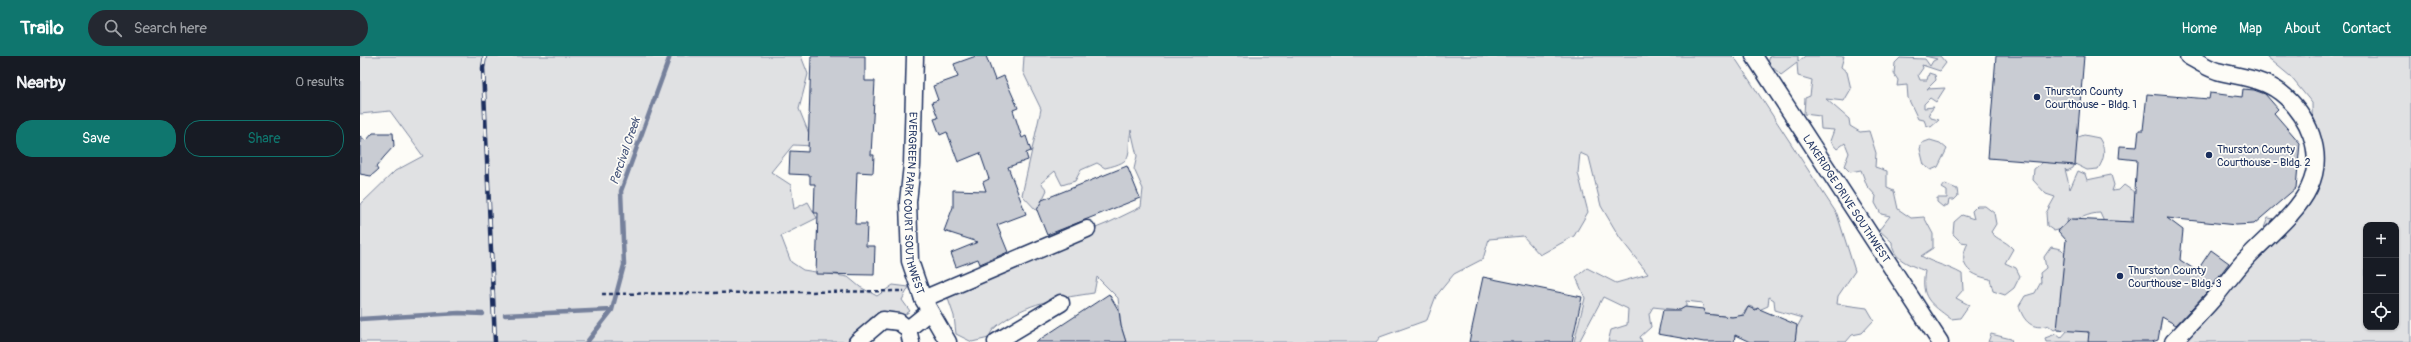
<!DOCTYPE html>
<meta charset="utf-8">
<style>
body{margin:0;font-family:Pangolin,sans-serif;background:#242831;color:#f1f3f6}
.controls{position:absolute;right:12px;bottom:12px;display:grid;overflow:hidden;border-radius:8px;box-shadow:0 1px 3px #0004}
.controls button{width:36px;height:36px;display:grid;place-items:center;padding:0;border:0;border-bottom:1px solid #363941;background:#171b24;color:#f1f3f6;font:20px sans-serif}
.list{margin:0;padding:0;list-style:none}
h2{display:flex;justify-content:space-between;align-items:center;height:52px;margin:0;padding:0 16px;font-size:17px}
h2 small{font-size:13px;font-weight:400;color:#9ea1a6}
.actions{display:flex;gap:8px;padding:12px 16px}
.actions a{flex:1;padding:9px 0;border:1px solid #0f766e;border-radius:16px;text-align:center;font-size:14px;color:#0f766e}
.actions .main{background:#0f766e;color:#fff}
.icon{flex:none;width:22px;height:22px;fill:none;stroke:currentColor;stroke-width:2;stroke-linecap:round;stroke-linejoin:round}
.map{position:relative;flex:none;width:2051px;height:286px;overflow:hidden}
header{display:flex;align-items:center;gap:24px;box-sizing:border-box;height:56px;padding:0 20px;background:#0f766e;color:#fff}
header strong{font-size:19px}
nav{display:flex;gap:22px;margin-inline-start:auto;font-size:14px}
.search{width:280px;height:36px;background:#242831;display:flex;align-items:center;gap:10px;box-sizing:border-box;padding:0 14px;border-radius:22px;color:#9ea1a6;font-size:15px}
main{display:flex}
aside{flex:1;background:#171b24}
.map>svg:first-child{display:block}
</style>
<header>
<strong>Trailo</strong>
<div class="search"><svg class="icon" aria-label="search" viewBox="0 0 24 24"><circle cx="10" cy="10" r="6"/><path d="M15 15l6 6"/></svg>Search here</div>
<nav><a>Home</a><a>Map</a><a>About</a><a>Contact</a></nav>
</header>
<main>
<aside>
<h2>Nearby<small>0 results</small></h2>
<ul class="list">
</ul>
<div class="actions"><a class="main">Save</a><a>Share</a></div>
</aside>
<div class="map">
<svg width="2051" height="286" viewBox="0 0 2051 286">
<rect width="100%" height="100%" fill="#fdfcf7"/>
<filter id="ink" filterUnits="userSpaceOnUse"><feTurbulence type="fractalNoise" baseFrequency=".025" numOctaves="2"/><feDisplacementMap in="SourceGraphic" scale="8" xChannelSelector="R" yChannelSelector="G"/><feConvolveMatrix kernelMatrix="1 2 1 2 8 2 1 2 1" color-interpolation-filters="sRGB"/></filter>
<g filter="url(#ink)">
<path fill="#e0e1e3" stroke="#7e88a0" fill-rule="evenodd" d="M 0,0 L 441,0 L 448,18 L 439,53 L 454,90 L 433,89 L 411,116 L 431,129 L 434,153 L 448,146 L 457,162 L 421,180 L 431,206 L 443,214 L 488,221 L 500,231 L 517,240 L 533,229 L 549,231 L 542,244 L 550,255 L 527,271 L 510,262 L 517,279 L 508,286 L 0,286 L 0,149 L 35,115 L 63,100 L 30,55 L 0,58 Z
M 664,0 L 1372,0 L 1377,5 L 1477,158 L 1495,215 L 1478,240 L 1477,248 L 1507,252 L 1514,264 L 1502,277 L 1492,279 L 1486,286 L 1435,286 L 1436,273 L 1442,262 L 1415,254 L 1414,244 L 1409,241 L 1408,250 L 1399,254 L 1389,250 L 1381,260 L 1372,261 L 1345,258 L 1342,247 L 1326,245 L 1326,251 L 1320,254 L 1293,251 L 1289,258 L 1291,271 L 1280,281 L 1282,286 L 1248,286 L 1251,274 L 1267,269 L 1268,253 L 1243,241 L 1219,286 L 1214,286 L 1225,242 L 1216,221 L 1227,212 L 1256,227 L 1288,218 L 1260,182 L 1241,150 L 1229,101 L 1220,97 L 1218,117 L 1228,156 L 1214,180 L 1180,199 L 1163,180 L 1129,183 L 1123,203 L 1094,218 L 1076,240 L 1067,264 L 1020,281 L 1016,286 L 766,286 L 761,270 L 758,242 L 737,221 L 734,237 C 702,242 672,245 645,264 C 637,270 631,273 629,282 L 612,286 L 596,278 L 594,260 L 585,234 L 748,167 L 781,151 L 783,133 L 774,113 L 777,100 L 771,74 C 766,100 776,105 745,112 L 737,107 L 721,114 L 715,125 L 702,129 L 695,115 L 681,127 L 687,134 L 677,155 L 662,139 L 681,53 L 663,16 Z
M 1410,0 L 1438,0 L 1438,6 L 1445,0 L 1484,0 L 1481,11 L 1487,16 L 1491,33 L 1484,45 L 1466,43 L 1489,63 L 1490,70 L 1500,76 L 1509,75 L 1516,97 L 1515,111 L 1527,115 L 1527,132 L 1534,135 L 1538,153 L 1551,162 L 1564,161 L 1573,178 L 1573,192 L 1561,200 C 1575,208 1588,210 1602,218 L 1603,234 L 1596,242 L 1609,249 L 1600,262 L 1591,263 C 1570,247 1560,242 1565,215 C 1551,209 1532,204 1532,186 L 1519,174 L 1530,160 L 1521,158 L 1515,147 L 1516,140 L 1507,130 L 1501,114 L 1490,116 L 1484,110 L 1489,97 L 1485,87 L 1477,93 L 1470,85 L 1474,74 L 1461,73 L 1460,60 L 1444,58 L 1445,42 L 1450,40 L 1452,24 L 1438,20 L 1437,7 L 1421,19 L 1408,7 Z
M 1565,0 L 1580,0 L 1586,7 L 1580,15 L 1562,9 L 1563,12 L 1558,19 L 1560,24 L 1567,24 L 1569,17 L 1575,19 L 1576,24 L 1567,33 L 1585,32 L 1576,46 L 1570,42 L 1564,48 L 1564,52 L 1574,51 L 1569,57 L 1571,62 L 1579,64 L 1571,71 L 1566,69 L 1564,64 L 1558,63 L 1548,42 L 1547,29 L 1537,30 L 1538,24 L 1534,18 L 1535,7 L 1540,2 L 1565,3 L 1570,10 L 1573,5 L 1577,3 Z
M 1906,0 L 2051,0 L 2051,286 L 1810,286 L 1887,213 L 1908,162 L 1937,166 L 1953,109 L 1952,47 L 1930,20 ZM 2006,169 L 2036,169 L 2036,271 L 2006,271 Z
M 1724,79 L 1739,82 C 1746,93 1745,102 1738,113 L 1727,114 L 1715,108 L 1713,112 L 1707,115 L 1705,113 L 1710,133 L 1718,115 L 1725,118 L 1727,124 L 1751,119 L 1754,129 L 1752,135 L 1759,134 L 1764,129 L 1774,136 L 1777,135 L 1778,162 L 1771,161 L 1772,166 L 1769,172 L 1744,166 L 1740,157 C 1727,157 1720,165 1707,163 L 1708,167 L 1702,173 L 1694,175 L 1687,170 L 1686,157 L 1695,141 L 1686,138 L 1673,124 L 1674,113 L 1713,83 Z
M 1570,84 L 1580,87 L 1587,93 L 1578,111 L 1571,114 L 1564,109 L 1560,93 L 1562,87 Z
M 1585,128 L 1597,133 L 1598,140 L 1594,144 L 1589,144 L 1588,149 L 1583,151 L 1577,146 L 1577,142 L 1587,142 L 1587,135 L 1582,132 Z
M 1617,150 L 1625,150 L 1634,157 L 1636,168 L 1631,176 C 1638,185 1644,183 1653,193 L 1645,207 L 1656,212 L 1660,220 L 1654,232 L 1645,239 L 1633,235 L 1630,223 C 1608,219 1597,208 1608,187 L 1601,186 L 1593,178 L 1594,166 L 1602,159 L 1614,163 L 1612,155 Z
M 1691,191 L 1701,193 L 1705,197 L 1698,272 L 1694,274 L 1688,269 C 1673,275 1663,265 1659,250 L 1665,240 L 1675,237 L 1681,226 L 1680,217 L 1686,212 L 1684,201 Z
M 1723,272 L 1733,282 L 1755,286 L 1686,286 L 1685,282 L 1696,278 L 1701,282 L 1708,274 Z
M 1631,278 L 1651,283 L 1652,286 L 1628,286 Z"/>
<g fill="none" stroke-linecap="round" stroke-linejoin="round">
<path stroke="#76819c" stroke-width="4.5" d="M 145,259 L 252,254
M 0,263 L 99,257 L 123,258
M 227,286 L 252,254 L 264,209 L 261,135 L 310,0"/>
</g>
<path fill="#c9ccd3" stroke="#1b2f5e" d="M 451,0 L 505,0 L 505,25 L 515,25 L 511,99 L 514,99 L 513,117 L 497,116 L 495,168 L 507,168 L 506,190 L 515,190 L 514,219 L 456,218 L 458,157 L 454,157 L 455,128 L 450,128 L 450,119 L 429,118 L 430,95 L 448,96 Z
M 616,0 L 626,0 L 635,24 L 644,20 L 658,52 L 653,54 L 662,82 L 666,80 L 671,95 L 666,97 L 668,104 L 648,111 L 666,158 L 637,169 L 648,196 L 620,208 L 618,203 L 596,211 L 591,197 L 618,186 L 584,175 L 593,151 L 593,134 L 626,135 L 623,126 L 629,123 L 620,97 L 598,106 L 587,76 L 580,79 L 574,63 L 578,62 L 572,46 L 578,44 L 573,30 L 598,21 L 594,8 Z
M 1636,0 L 1724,0 L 1715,109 L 1628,102 Z
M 1883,33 L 1894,34 L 1905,38 L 1918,53 L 1914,57 L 1940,87 L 1936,132 L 1894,168 L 1876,169 L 1807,162 L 1823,174 L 1820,204 L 1837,215 L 1851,194 L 1869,207 L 1847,236 L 1816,269 L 1802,261 L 1798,284 L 1792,286 L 1728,286 L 1729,276 L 1697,274 L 1706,184 L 1698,175 L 1711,163 L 1773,166 L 1777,104 L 1759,102 L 1760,90 L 1777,91 L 1779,74 L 1783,74 L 1787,38 L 1849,43 L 1850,37 L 1882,41 Z
M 13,77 L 33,77 L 34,90 L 24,101 L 16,111 L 18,114 L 11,120 L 0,118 L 0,80 L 6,85 Z
M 767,110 L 780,142 L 687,179 L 677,154 L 682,144 Z
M 1123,221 L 1222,241 L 1212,286 L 1109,286 Z
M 749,238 L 759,255 L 761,270 L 766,286 L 676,286 Z
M 1325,251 L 1343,253 L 1345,258 L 1372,261 L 1384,259 L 1388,251 L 1396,254 L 1397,252 L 1437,269 L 1435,286 L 1390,286 L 1375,279 L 1374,286 L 1344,286 L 1298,278 L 1303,254 L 1320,254 Z"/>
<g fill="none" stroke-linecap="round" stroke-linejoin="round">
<g stroke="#1b2f5e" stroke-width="19">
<g id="minor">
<path id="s1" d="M 555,0 L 552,109 L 548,146 L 550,205 L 563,243 L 588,286"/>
<path id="s2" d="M 1394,0 L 1580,286"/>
<path d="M 563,243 L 727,173"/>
<path d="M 497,286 L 523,264 L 539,266 L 548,273"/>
<path d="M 551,286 L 548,273 L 569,256"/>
<path d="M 636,286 L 701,247"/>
<path d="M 1813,286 C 1827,271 1841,257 1854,242 C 1865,229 1874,216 1885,204 C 1904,183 1937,158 1949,132 C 1966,97 1948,58 1920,36 C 1901,22 1879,21 1857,15 C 1847,12 1837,5 1828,0"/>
</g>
</g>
<path stroke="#1b2f5e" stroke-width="2.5" stroke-dasharray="4 3" stroke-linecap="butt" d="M 242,238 L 544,235"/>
<use href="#minor" stroke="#fdfcf7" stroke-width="16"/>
<g stroke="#1b2f5e" stroke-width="4.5">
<path id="rail" d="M 125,0 L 123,12 L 135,286"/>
</g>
<use href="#rail" stroke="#fdfcf7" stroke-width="3" stroke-dasharray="9" stroke-linecap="butt"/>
</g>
</g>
<g fill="#1b2f5e" stroke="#fdfcf7" stroke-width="1.5">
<circle cx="1677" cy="41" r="4"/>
<circle cx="1849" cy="99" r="4"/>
<circle cx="1760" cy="220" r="4"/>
</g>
<g text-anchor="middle" stroke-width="3.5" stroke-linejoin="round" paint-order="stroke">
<g font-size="11" fill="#1b2f5e" stroke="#fdfcf7" text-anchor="start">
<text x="1685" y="39">Thurston County<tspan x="1685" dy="13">Courthouse - Bldg. 1</tspan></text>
<text x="1857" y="97">Thurston County<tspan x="1857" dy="13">Courthouse - Bldg. 2</tspan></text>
<text x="1768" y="218">Thurston County<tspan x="1768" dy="13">Courthouse - Bldg. 3</tspan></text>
</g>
<g font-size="11" fill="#1b2f5e" stroke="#fdfcf7">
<text dy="4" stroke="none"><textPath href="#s2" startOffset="170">LAKERIDGE DRIVE SOUTHWEST</textPath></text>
<text dy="4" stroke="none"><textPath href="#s1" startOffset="148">EVERGREEN PARK COURT SOUTHWEST</textPath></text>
</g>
<g font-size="12" font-style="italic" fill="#49587d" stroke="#fdfcf7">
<text transform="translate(265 95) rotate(-71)" y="4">Percival Creek</text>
</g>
</g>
</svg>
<div class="controls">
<button>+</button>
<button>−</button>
<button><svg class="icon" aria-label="locate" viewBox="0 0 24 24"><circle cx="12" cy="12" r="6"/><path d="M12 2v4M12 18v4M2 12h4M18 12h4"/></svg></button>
</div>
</div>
</main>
